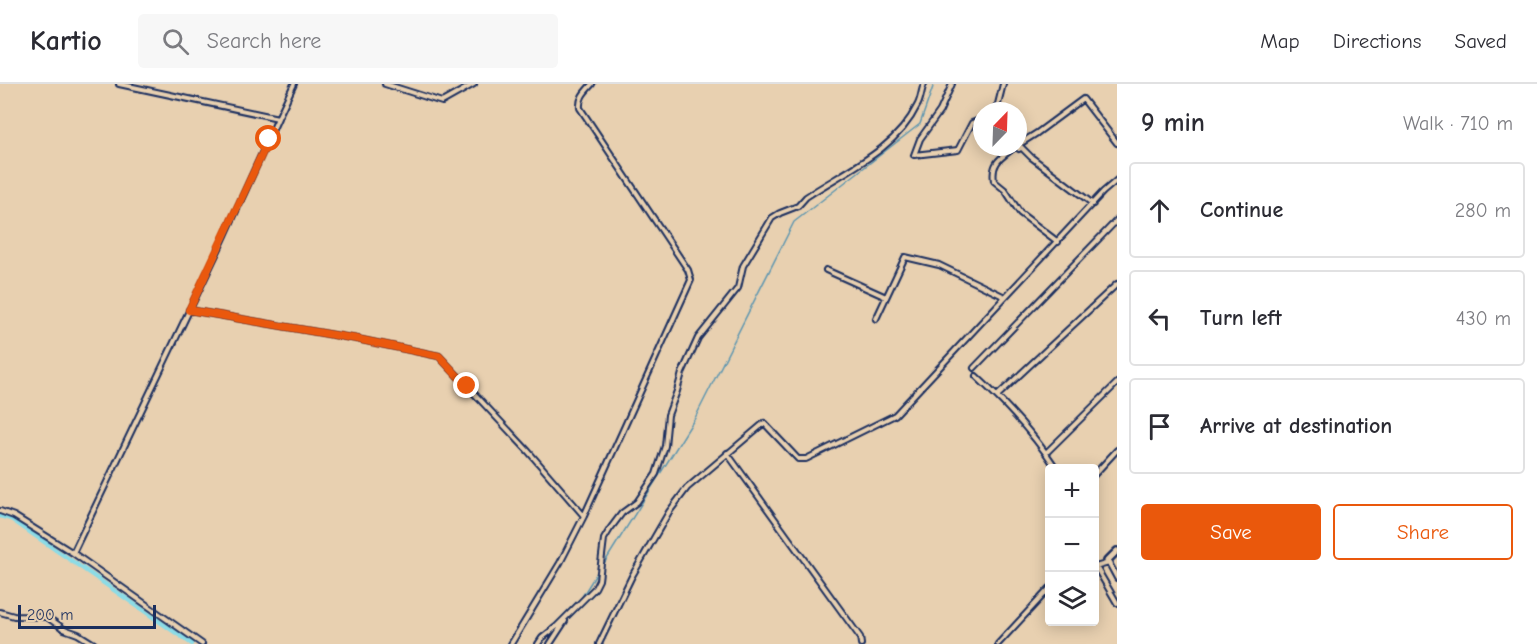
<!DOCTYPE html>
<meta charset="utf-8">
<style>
body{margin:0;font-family:"Comic Neue",sans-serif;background:#f7f7f7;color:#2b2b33}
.controls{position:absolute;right:18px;bottom:18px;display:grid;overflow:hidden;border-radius:6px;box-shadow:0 3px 15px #0003}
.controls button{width:54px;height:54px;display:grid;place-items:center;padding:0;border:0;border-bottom:2px solid #e1e1e2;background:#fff;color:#2b2b33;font:30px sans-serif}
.compass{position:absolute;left:973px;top:18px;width:54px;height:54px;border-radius:50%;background:#fff;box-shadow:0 3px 15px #0003;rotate:23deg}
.scale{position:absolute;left:18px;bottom:15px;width:138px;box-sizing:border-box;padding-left:6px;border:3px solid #1b2f5e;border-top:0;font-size:16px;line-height:21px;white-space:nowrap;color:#1b2f5e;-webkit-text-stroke:4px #e8d0b0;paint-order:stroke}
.stop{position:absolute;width:18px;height:18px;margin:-14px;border:4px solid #ea580c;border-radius:50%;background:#fff}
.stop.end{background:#ea580c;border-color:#fff;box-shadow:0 2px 6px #0008}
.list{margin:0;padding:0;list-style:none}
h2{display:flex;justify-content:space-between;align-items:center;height:78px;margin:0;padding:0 24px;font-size:26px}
h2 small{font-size:20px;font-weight:400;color:#7c7c81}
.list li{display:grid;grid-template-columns:39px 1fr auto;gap:18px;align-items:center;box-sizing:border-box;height:96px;margin:0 12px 12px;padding:0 12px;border:2px solid #e1e1e2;border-radius:6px}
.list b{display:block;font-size:22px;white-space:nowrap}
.list em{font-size:20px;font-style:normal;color:#7c7c81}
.actions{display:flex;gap:12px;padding:18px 24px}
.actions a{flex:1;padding:14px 0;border:2px solid #ea580c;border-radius:6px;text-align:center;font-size:21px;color:#ea580c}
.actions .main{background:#ea580c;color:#fff}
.icon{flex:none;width:33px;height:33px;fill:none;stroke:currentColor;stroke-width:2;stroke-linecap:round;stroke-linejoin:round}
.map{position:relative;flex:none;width:1117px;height:560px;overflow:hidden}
header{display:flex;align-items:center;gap:36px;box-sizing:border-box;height:84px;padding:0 30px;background:#fff;border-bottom:2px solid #e1e1e2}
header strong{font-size:28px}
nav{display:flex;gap:33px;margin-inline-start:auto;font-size:21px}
.search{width:420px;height:54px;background:#f7f7f7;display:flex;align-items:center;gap:15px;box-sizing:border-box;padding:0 21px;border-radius:6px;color:#7c7c81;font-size:22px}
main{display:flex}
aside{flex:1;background:#fff}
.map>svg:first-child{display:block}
</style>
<header>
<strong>Kartio</strong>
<div class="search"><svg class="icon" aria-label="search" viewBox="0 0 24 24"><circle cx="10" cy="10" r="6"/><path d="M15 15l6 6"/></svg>Search here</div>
<nav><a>Map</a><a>Directions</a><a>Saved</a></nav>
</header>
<main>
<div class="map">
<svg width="1117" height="560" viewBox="0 0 1117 560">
<rect width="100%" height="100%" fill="#e8d0b0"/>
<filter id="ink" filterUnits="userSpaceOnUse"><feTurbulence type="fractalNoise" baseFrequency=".0167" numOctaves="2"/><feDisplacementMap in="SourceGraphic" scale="12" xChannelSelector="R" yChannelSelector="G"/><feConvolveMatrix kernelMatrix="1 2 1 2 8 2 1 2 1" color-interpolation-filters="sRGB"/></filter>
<g filter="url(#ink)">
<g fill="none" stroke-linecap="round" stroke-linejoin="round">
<path stroke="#5e96b0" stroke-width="1.5" d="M 603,481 L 695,334 L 794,138 L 920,40 L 934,0
M 580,516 L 598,487
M 566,539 L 571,530
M 552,560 L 560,548"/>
<path stroke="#8bdbe6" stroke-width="4.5" d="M 0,432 L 11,435 L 192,560"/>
<g stroke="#1b2f5e" stroke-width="8">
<path id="minor" d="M 119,0 L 278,34 L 294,0
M 385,0 L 442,18 L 474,0
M 952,0 L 940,27 L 920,55 L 914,71 L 958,66 L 972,39 L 982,35
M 993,27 L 998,20 L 1003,0
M 1018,61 L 1037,49 L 1083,15 L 1117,59
M 1015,63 C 1001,74 991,78 994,97 L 1005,106 L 1020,129 L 1058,158
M 1018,63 L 1019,65 L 1021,63 L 1031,73 L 1093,120
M 826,186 L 886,213
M 189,226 L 357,255 L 439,272 L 528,367 L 584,432 L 691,196 L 688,186 L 580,24 C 579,13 585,8 592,0
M 876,235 L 905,173 L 939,181 L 1005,213
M 974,284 L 1117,136
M 976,292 C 1006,320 1034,350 1056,384
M 997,312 L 1117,200
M 727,369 L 860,553 L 861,560
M 1046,369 L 1117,299
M 1094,391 L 1117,366
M 0,427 L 14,432 L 73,469 L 202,560
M 73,469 L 222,158 L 278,34
M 1095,483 L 1109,479 L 1117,494
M 1096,483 L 1117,519
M 0,528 L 14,532 L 47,533 L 64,545 L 78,550 L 94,560
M 511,560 L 560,479 L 584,432
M 538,560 L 542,554 L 556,543 L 595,504 L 599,496 L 604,455 L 610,445 L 622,429 L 637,418 L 656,390 L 665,362 L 668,331 L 677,307 L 682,289 L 698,254 L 738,204 L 743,182 L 772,134 L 780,129 L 798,122 L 806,113 C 845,87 896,66 917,22 C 921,16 921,7 924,0
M 550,560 L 565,537
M 599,560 L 632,492 L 669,428 L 687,404 L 764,339 L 798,375 L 806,375 L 895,331 L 1103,108 L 1117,96
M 998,560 L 1050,504"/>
</g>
<g stroke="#1b2f5e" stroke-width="10">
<path id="secondary" d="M 1109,479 L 1107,477 L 1117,467"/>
</g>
<use href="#minor" stroke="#e8d0b0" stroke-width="4"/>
<use href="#secondary" stroke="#e8d0b0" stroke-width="5"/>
</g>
</g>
<g fill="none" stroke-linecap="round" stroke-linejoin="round" filter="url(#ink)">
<path stroke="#ea580c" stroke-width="8" d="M 269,55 L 189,226 L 357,255 L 439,272 L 467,302"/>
</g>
</svg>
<div class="controls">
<button>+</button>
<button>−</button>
<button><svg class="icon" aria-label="layers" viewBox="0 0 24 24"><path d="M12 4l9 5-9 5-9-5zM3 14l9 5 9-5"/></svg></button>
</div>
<svg class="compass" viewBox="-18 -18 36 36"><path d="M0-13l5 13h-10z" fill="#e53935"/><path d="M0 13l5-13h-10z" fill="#7c7c81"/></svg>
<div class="scale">200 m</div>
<div class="stop" style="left:269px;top:55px"></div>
<div class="stop end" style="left:467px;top:302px"></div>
</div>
<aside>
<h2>9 min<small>Walk · 710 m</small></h2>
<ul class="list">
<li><svg class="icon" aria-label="ahead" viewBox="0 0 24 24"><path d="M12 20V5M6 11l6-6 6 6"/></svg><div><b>Continue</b></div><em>280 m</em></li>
<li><svg class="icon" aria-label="left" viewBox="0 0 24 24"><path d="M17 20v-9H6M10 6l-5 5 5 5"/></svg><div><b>Turn left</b></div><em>430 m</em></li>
<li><svg class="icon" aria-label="arrive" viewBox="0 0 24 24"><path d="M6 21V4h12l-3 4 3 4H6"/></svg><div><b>Arrive at destination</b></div></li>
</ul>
<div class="actions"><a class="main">Save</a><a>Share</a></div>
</aside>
</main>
